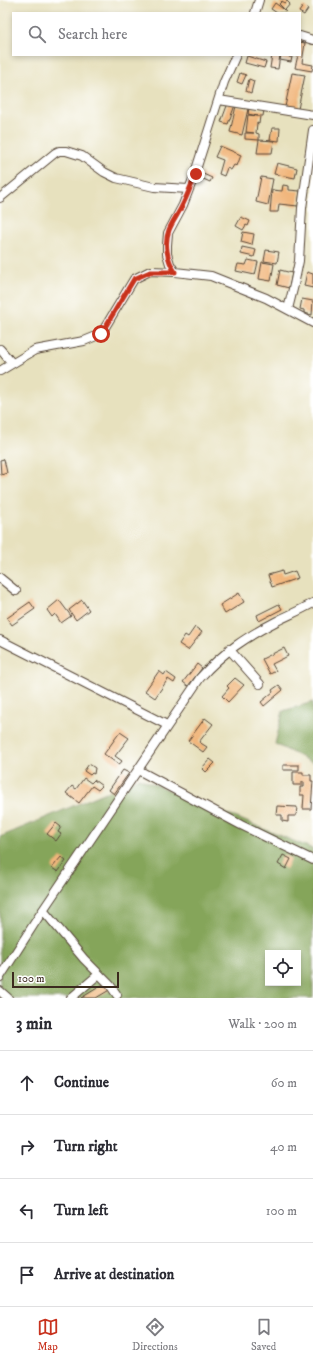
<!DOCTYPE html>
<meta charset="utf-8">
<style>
body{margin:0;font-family:"IM FELL DW Pica",serif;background:#f7f7f7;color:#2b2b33}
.controls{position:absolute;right:12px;bottom:12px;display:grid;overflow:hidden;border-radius:0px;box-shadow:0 2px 6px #0003}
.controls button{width:36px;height:36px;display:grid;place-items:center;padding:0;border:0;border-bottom:1px solid #e1e1e2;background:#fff;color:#2b2b33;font:20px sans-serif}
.scale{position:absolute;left:12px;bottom:10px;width:107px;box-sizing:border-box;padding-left:4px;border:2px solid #3b2a1e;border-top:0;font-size:11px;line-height:14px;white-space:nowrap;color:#3b2a1e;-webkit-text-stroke:3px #fff;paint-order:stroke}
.stop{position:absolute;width:12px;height:12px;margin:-9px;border:3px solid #c8321e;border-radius:50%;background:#fff}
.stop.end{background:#c8321e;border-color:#fff;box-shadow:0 1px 4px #0008}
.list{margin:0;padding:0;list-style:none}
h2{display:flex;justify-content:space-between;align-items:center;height:52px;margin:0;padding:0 16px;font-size:17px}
h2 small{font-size:13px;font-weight:400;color:#7c7c81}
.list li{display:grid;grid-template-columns:26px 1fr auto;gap:12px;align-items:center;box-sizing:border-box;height:64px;padding:0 16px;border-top:1px solid #e1e1e2}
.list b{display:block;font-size:15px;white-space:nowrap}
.list em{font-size:13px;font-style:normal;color:#7c7c81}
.icon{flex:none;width:22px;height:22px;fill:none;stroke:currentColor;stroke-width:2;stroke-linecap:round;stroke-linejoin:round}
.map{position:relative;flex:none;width:313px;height:998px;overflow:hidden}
.search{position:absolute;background:#fff;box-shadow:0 2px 6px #0003;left:12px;right:12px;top:12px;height:44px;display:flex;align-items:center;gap:10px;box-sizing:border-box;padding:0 14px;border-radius:0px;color:#7c7c81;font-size:15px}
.sheet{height:308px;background:#fff}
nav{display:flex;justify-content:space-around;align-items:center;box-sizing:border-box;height:56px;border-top:1px solid #e1e1e2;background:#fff;font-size:11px;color:#7c7c81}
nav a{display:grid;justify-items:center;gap:2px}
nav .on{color:#c8321e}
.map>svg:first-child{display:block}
</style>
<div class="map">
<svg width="313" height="998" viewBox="0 0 313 998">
<rect width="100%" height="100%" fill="#fff"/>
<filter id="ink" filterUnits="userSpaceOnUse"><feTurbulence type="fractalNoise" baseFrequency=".025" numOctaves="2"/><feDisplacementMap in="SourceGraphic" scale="8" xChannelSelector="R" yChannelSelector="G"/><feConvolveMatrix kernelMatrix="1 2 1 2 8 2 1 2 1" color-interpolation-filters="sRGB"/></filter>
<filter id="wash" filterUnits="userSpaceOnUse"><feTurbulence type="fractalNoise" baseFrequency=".012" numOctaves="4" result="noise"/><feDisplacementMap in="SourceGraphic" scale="16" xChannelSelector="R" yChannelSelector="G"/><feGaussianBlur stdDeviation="0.9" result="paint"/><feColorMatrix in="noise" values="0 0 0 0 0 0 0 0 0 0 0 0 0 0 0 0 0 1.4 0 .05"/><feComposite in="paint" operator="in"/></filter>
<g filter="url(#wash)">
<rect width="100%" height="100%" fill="#e7e1be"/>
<path fill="#85a55a" stroke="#60683c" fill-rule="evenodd" d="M 313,702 L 313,763 L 275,744 L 283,711 Z
M 139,778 L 313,849 L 313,998 L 0,998 L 0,837 ZM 268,953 L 298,953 L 298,983 L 268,983 Z"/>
<g id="blocks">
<path fill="#f1b67b" d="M 282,1 L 285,3 L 287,1 L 290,4 L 285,10 L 279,4 Z
M 275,3 L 286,11 L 284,13 L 277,13 L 271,9 Z
M 303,6 L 308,9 L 304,15 L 299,12 Z
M 300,42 L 305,43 L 302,63 L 313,65 L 312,71 L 295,68 L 298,55 L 300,55 Z
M 272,55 L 280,55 L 278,69 L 270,68 Z
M 281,55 L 290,55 L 289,57 L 292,57 L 291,62 L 280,60 Z
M 247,56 L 266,62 L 264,68 L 245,63 Z
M 240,73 L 246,75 L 242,84 L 237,82 Z
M 292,73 L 305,75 L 298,109 L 285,107 Z
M 249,79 L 254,81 L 251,93 L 246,91 Z
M 228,103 L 235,105 L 228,124 L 221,122 Z
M 236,106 L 248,109 L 242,135 L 230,132 Z
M 249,108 L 264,110 L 263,116 L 260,116 L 259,124 L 257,123 L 256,133 L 259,134 L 259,140 L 245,139 L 245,133 L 254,133 L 246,132 L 248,115 L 258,116 L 248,114 Z
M 272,128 L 280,128 L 279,141 L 270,140 Z
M 259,140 L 274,141 L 272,153 L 257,153 Z
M 220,146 L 241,155 L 237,166 L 234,165 L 231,170 L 227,168 L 224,176 L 219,174 L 223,160 L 215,157 Z
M 277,163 L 297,168 L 295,178 L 274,174 Z
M 201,173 L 212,178 L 210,182 L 199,177 Z
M 261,177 L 273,179 L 268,205 L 256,202 Z
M 283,185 L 289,186 L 289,190 L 300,191 L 298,206 L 279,204 L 278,212 L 270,212 L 272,190 L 282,191 Z
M 241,217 L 250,221 L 248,226 L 246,225 L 243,230 L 236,226 Z
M 243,232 L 254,234 L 252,245 L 241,242 Z
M 242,247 L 256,250 L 254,257 L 241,254 Z
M 266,250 L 279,252 L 277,263 L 264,261 Z
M 248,260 L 258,262 L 255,275 L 236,271 L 238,264 L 246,265 Z
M 262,262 L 274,264 L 271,281 L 259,279 Z
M 280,270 L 292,273 L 289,288 L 277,285 Z
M 307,272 L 313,274 L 313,288 L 304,286 Z
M 302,299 L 313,301 L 312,315 L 304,313 L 304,310 L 300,309 Z
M 4,459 L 7,473 L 1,475 L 0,460 Z
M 282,571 L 283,575 L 295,571 L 298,578 L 272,587 L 268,575 Z
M 239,593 L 244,602 L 225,614 L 220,605 Z
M 59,600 L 71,616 L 61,623 L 55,614 L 52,617 L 47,610 Z
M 82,600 L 89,610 L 76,620 L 69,610 Z
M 30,602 L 35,609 L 12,625 L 7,618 Z
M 279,604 L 282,609 L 259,621 L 257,615 Z
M 195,627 L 202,632 L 188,650 L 179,644 L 185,635 L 188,637 Z
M 284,648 L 288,656 L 272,664 L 276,671 L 270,674 L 262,659 Z
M 197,664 L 202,668 L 188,686 L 183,682 Z
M 159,671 L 164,675 L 166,672 L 176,679 L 174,683 L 168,679 L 155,698 L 145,691 Z
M 235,678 L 244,685 L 228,702 L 222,696 L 229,688 L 227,686 Z
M 279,685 L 283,690 L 264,706 L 261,702 L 273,692 L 272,690 Z
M 205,718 L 213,724 L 199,742 L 207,747 L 203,752 L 188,741 Z
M 120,732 L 129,738 L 115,756 L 122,761 L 119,765 L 104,754 Z
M 210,759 L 215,763 L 206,772 L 202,768 Z
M 89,764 L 95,768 L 94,774 L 92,773 L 90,775 L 84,771 Z
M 283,765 L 299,765 L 299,770 L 283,770 Z
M 123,770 L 129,773 L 114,794 L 109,790 Z
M 293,772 L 303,772 L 303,775 L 311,775 L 311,781 L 313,781 L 311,809 L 303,809 L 304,795 L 300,795 L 300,787 L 304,787 L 304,782 L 302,782 L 302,785 L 293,785 Z
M 84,778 L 91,783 L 94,780 L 102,786 L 98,790 L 92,786 L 79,803 L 66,793 L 72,786 L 76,789 Z
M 277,806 L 297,807 L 296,816 L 288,816 L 288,822 L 282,821 L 282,815 L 276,815 Z
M 56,823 L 61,827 L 58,832 L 61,834 L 56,841 L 47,834 Z
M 283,855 L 291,859 L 286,869 L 278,864 Z
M 61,857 L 66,861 L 58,872 L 52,868 Z
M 107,982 L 111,989 L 96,998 L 81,998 Z"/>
</g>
</g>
<g filter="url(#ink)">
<use href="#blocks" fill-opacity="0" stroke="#554536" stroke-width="1"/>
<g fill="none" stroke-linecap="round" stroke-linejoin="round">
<g stroke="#554536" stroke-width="10">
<path id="minor" d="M 255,13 L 259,0
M 300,36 L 313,40
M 219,100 L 313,115
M 0,198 L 55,153 L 59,151 L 66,151 L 82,156 L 104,172 L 116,178 L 154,187 L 189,189
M 175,272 L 170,264 L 167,254 L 167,245 L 168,233 L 183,205 L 193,179 L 224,82 L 236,55
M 288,309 L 294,285 L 299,261 L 302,208 L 313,130
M 0,349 L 12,363
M 0,371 L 35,350 L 84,341 L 101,334 L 134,279 L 150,271 L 175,272 L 211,276 L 266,298 L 313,323
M 0,578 L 16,591
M 0,640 L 167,725
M 229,649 L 260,684
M 138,770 L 241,825 L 313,860
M 43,910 L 84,959 L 110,985 L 117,995
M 0,977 L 43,910 L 200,678 C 222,653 246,637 277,621 C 289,615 301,610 313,603
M 0,991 L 8,998
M 71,998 L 99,974"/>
</g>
<use href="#minor" stroke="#fff" stroke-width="8"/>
</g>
</g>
<g fill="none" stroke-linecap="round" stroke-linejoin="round" filter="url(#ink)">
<path stroke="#c8321e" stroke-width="5" d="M 101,334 L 134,279 L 150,272 L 175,272 C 167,260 164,243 169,230 C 172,222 177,216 181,208 C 187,197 191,185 196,174"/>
</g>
</svg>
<div class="controls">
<button><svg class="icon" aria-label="locate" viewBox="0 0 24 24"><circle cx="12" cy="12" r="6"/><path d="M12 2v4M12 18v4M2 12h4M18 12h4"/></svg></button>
</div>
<div class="scale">100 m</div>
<div class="stop" style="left:101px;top:334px"></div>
<div class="stop end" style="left:196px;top:174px"></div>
<div class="search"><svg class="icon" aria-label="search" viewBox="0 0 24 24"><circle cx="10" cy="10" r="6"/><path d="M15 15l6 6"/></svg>Search here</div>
</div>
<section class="sheet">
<h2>3 min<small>Walk · 200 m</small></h2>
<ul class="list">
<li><svg class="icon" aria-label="ahead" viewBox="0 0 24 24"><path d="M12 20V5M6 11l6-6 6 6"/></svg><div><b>Continue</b></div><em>60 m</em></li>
<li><svg class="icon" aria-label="right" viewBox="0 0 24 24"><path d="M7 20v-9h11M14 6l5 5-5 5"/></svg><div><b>Turn right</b></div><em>40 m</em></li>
<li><svg class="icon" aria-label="left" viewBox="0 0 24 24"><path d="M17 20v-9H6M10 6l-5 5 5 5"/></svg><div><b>Turn left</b></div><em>100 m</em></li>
<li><svg class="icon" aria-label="arrive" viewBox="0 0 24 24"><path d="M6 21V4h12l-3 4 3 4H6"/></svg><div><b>Arrive at destination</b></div></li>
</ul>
</section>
<nav>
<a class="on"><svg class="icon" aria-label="map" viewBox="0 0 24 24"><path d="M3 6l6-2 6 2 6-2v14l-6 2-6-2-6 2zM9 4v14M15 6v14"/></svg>Map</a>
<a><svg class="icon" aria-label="directions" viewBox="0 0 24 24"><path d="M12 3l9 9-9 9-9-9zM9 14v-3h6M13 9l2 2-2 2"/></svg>Directions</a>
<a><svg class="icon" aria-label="saved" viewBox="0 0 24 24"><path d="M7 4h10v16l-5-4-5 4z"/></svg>Saved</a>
</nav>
